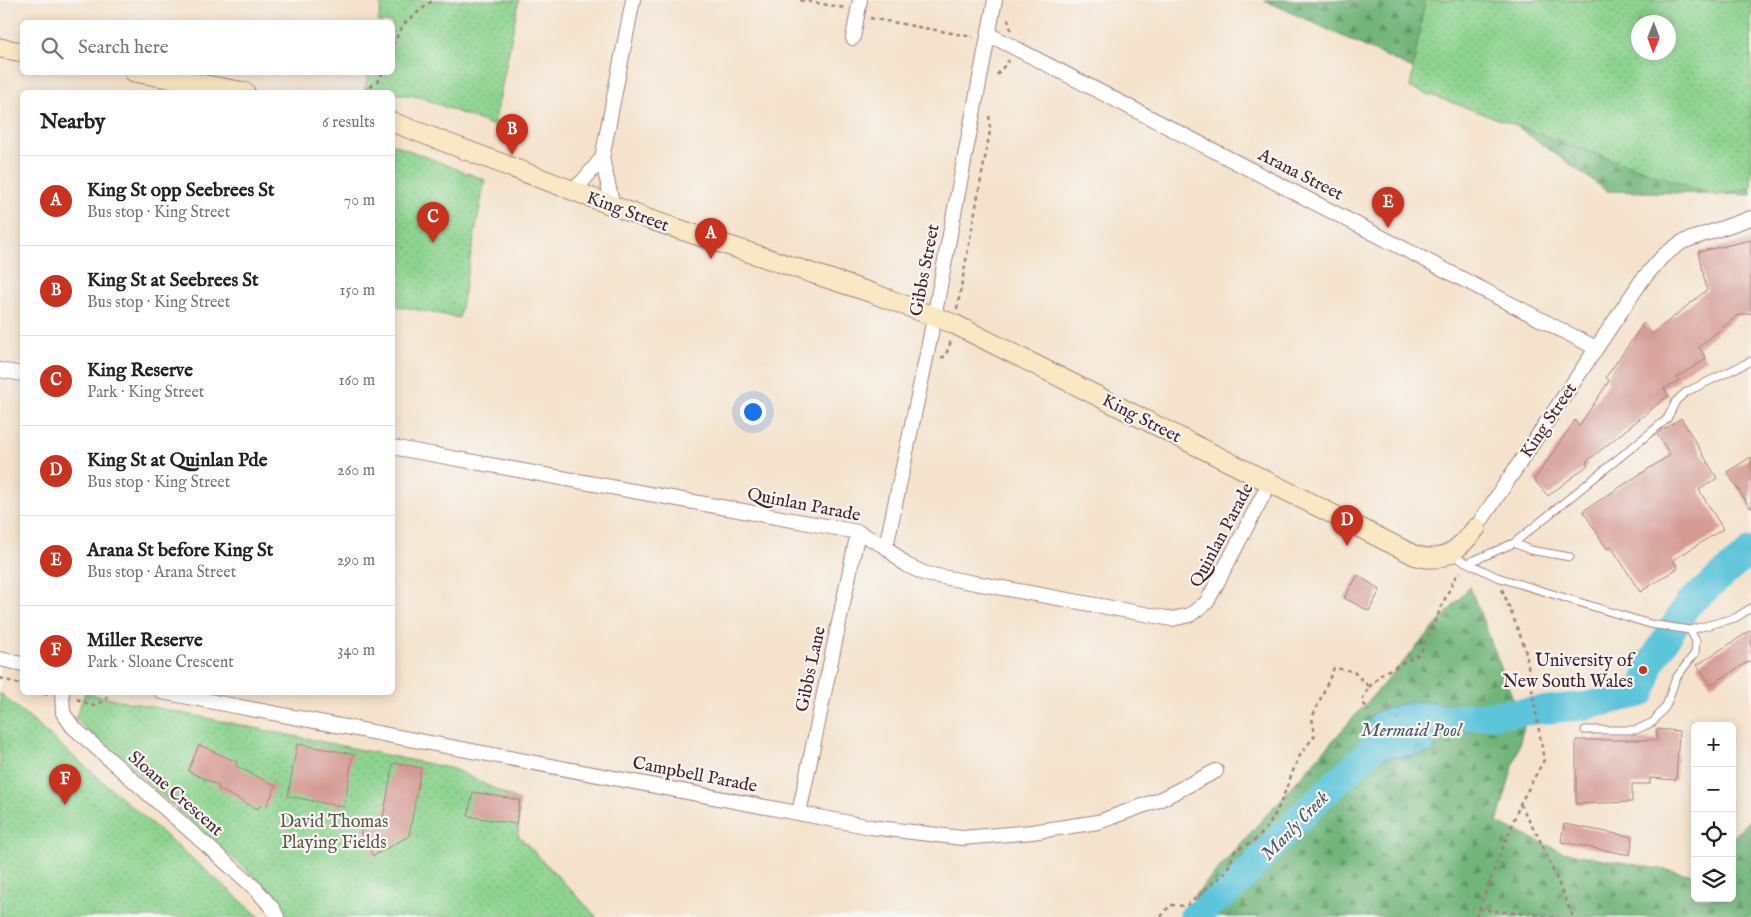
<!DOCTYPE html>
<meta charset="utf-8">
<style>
body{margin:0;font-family:"IM FELL English",serif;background:#f2f2f2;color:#222}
.controls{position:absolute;right:15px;bottom:15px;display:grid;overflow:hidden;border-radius:8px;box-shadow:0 2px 12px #0003}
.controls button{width:45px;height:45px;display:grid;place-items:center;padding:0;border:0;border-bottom:1px solid #e0e0e0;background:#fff;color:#222;font:25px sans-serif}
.compass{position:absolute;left:1631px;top:15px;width:45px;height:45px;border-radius:50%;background:#fff;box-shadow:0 2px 12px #0003;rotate:181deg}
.you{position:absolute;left:752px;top:411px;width:18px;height:18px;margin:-12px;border:4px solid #fff;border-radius:50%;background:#1a73e8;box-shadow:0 0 0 8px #1a73e833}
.badge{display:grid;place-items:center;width:32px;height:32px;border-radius:50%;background:#c8321e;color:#fff;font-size:16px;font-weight:700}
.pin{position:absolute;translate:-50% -41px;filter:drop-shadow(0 1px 2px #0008)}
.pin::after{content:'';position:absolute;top:26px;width:18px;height:15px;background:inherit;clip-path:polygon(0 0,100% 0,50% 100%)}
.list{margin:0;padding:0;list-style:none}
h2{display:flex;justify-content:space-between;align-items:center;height:65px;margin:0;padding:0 20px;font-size:21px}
h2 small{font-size:16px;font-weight:400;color:#767676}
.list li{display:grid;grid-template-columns:32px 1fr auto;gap:15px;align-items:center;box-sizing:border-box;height:90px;padding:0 20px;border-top:1px solid #e0e0e0}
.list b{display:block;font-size:19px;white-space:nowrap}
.list p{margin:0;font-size:16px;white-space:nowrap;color:#767676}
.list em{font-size:16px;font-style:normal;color:#767676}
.icon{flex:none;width:28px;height:28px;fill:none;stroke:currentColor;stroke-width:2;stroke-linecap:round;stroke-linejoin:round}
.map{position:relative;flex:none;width:1751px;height:917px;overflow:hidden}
.search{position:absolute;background:#fff;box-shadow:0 2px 12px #0003;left:20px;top:20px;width:375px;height:55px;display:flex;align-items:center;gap:12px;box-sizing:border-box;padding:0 18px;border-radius:8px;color:#767676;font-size:19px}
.panel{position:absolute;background:#fff;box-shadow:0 2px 12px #0003;left:20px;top:90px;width:375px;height:605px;border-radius:8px}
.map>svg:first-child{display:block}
</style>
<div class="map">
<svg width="1751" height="917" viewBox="0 0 1751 917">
<defs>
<pattern id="forest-firs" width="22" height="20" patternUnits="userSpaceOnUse" patternTransform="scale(1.25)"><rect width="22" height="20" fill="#71b579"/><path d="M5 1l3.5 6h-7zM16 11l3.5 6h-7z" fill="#5f9363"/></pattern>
<pattern id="park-dots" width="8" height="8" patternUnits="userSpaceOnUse" patternTransform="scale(1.25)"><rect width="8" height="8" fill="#8cd38e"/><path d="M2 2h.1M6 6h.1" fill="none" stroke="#7ab57b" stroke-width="1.8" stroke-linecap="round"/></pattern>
<pattern id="water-ripples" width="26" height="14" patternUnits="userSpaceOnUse" patternTransform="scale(1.25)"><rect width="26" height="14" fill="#5dc5da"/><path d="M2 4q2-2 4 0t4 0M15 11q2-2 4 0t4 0" fill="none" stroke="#4f9fb1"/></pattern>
</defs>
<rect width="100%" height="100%" fill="#f6f6f2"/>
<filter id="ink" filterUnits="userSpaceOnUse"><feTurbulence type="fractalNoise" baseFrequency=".02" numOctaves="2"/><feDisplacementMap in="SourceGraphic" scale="10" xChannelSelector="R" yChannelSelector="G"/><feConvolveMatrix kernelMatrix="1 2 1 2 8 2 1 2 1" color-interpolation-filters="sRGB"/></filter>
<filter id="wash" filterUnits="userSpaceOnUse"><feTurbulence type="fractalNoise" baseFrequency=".0096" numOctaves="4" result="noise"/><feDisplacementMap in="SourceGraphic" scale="20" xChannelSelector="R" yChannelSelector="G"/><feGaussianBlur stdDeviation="1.12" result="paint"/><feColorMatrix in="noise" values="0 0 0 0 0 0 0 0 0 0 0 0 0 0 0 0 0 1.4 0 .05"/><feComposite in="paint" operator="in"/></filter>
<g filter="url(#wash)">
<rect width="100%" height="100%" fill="#f5e2cc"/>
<path fill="url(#forest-firs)" stroke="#5e6a52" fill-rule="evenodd" d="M 1264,0 L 1751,0 L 1751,195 L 1607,191 L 1482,101 ZM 1638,22 L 1668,22 L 1668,52 L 1638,52 Z
M 1470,587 L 1524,727 L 1497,823 L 1563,852 L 1695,875 L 1695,898 L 1732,898 L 1732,838 L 1751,819 L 1751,917 L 1195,917 L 1194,896 Z"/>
<path fill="url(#park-dots)" stroke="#6b795c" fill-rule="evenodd" d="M 382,0 L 519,0 L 494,126 L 419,97 L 365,89 L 368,73 L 392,72 L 392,22 L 378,22 Z
M 1425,0 L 1751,0 L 1751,186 L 1717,196 L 1410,88 ZM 1638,22 L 1668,22 L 1668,52 L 1638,52 Z
M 393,144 L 485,180 L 459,318 L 393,305 Z
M 0,693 L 260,917 L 0,917 Z
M 85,693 L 454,769 L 519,801 L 518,835 L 597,917 L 286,917 L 270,891 L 75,719 Z"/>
<path fill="url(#water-ripples)" stroke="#547282" d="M 1410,701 L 1439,702 L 1447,708 L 1433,753 L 1380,759 L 1362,730 L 1373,713 Z"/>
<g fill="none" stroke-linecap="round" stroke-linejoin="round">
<path stroke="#5dc5da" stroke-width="28" d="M 1193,917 L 1232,889 L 1305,812 L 1392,730 L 1423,721 L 1586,706 L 1642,693 L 1651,663 L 1688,604 L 1751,551"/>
</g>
<g id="blocks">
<path fill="#d59a94" d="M 1751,240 L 1751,313 L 1737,316 L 1699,347 L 1706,359 L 1677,377 L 1679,380 L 1664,389 L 1669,395 L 1586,462 L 1588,465 L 1548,496 L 1534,480 L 1575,420 L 1579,426 L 1609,381 L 1606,377 L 1644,323 L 1652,334 L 1707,290 L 1698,252 Z
M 1681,418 L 1717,478 L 1699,490 L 1723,529 L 1673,560 L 1678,568 L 1640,592 L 1611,546 L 1607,549 L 1583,511 L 1670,455 L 1657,434 Z
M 1751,457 L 1751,509 L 1727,472 Z
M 1358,575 L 1380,590 L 1369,611 L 1344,598 Z
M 1751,630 L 1751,660 L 1711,685 L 1697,665 Z
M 1657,729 L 1679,731 L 1676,780 L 1650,778 L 1650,784 L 1632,784 L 1632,802 L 1576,804 L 1576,740 L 1657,740 Z
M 297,744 L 353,754 L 344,807 L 288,796 Z
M 199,745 L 237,762 L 236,766 L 276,786 L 266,807 L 260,805 L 258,809 L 218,789 L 219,786 L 188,771 Z
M 393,763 L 421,768 L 409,836 L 373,856 L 360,832 L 383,819 Z
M 473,792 L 520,800 L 516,824 L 468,816 Z
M 1564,824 L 1633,837 L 1630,855 L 1561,842 Z"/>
</g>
</g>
<g filter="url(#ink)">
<use href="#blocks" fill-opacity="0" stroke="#a0807c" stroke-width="1"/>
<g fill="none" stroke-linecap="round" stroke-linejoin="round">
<g stroke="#a0807c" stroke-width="9">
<path id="lane" d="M 1514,543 L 1530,550 L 1570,557
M 1451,555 L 1497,577 L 1650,624 L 1690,630 L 1735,618 L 1751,608
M 1468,563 L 1514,543 L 1667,419 L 1676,401 L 1686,392 L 1751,361
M 1585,730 L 1636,730 L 1653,722 L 1666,706 L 1676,678 L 1695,653 L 1696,641 L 1690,630"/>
</g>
<g stroke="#a0807c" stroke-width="16">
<path id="street" d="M 988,34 L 1596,348
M 853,38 L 860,0
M 571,190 L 583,181 L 602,158
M 613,206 L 602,158 L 633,0
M 0,370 L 22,374
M 392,447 L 858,532 L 886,547 L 906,565 L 926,574 L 1172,619 L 1190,615 L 1207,602 L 1270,482
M 1476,528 L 1642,280 L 1663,256 L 1682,242 L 1751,218
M 886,547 L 927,354 L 995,0
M 0,659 L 22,664
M 62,692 L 63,713 L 73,727 L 256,889 L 273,909 L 277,917
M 162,692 L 871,827 L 962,838 L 1032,832 L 1098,822 L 1159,800 L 1216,771
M 799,813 L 858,532"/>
</g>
<g stroke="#a0807c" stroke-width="21">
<path id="secondary" d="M 0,48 L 22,52
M 134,72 L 245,92
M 392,122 L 648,219 L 872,293 L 954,324 L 1414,555 C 1442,565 1459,550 1476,528"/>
</g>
<path stroke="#a0807c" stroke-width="2.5" stroke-dasharray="4 4" stroke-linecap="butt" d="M 800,0 L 845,8
M 870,18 L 973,37
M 1008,19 L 1011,30
M 392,45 L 405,23 L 433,0
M 997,75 L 1009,60
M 364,92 L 381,78 L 382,72
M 957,309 L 990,131 L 989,112
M 941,357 L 945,357 L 951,341
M 0,678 L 22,685
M 1369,687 L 1383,673 L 1420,654 L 1454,579 L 1460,572
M 36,692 L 49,695
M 77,699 L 94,706 L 106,700 L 109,692
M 1520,804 L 1539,838 L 1573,917
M 1479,909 L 1554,917
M 1161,917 L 1170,905 L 1186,906 L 1226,872 L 1236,849 C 1274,839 1282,795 1296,764 C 1300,753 1309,744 1315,735 L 1312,718 L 1334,668 L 1353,671 L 1369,687 L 1362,701 L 1369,711
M 1476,917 L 1520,804 L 1544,760 L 1525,648 L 1502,589"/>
<use href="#lane" stroke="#fff" stroke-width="7"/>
<use href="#street" stroke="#fff" stroke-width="14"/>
<use href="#secondary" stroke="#fae7c3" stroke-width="19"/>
</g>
</g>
<circle fill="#c8321e" stroke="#f6f6f2" stroke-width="2" cx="1643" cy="670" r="5"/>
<g text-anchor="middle" stroke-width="4.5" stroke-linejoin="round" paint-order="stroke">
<g font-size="18" fill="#4a1f2b" stroke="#f6f6f2">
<text transform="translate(1301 174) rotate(27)" y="6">Arana Street</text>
<text transform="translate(628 211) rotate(20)" y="6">King Street</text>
<text transform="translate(924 270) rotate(-79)" y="6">Gibbs Street</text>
<text transform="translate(1142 418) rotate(27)" y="6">King Street</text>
<text transform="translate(1548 420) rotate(-56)" y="6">King Street</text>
<text transform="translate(804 504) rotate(11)" y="6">Quinlan Parade</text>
<text transform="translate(1221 535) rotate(-62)" y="6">Quinlan Parade</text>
<text transform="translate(810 669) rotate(-78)" y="6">Gibbs Lane</text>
<text transform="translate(695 774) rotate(11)" y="6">Campbell Parade</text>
<text transform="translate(176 793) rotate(41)" y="6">Sloane Crescent</text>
</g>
<g font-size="18" fill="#4a1f2b" stroke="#f6f6f2" text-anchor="end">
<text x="1633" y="666">University of<tspan x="1633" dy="21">New South Wales</tspan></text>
</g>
<g font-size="18" fill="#5e5549" stroke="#f6f6f2">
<text x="334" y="827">David Thomas<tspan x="334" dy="21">Playing Fields</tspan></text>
</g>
<g font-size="19" font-style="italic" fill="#515968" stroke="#f6f6f2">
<text x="1411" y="736">Mermaid Pool</text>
<text transform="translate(1294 825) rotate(-46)" y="7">Manly Creek</text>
</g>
</g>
</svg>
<div class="controls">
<button>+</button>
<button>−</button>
<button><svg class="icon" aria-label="locate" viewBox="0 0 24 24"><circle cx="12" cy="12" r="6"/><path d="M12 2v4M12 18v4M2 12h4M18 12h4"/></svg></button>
<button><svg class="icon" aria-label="layers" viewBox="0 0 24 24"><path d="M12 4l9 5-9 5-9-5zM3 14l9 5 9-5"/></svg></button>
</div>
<svg class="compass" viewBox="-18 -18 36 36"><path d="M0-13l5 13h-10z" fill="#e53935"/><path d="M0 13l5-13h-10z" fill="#767676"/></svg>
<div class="you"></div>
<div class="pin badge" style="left:711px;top:259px">A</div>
<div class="pin badge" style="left:512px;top:155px">B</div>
<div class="pin badge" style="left:433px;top:243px">C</div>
<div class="pin badge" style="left:1347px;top:546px">D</div>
<div class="pin badge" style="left:1388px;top:228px">E</div>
<div class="pin badge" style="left:65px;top:805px">F</div>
<div class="search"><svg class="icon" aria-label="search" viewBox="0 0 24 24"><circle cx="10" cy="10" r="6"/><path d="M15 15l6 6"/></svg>Search here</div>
<section class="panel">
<h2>Nearby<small>6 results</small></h2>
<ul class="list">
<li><span class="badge">A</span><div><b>King St opp Seebrees St</b><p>Bus stop · King Street</p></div><em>70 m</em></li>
<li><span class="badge">B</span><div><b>King St at Seebrees St</b><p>Bus stop · King Street</p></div><em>150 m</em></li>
<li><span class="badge">C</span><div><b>King Reserve</b><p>Park · King Street</p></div><em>160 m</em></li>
<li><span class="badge">D</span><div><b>King St at Quinlan Pde</b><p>Bus stop · King Street</p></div><em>260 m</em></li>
<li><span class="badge">E</span><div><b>Arana St before King St</b><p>Bus stop · Arana Street</p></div><em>290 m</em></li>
<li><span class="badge">F</span><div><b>Miller Reserve</b><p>Park · Sloane Crescent</p></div><em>340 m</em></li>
</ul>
</section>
</div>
